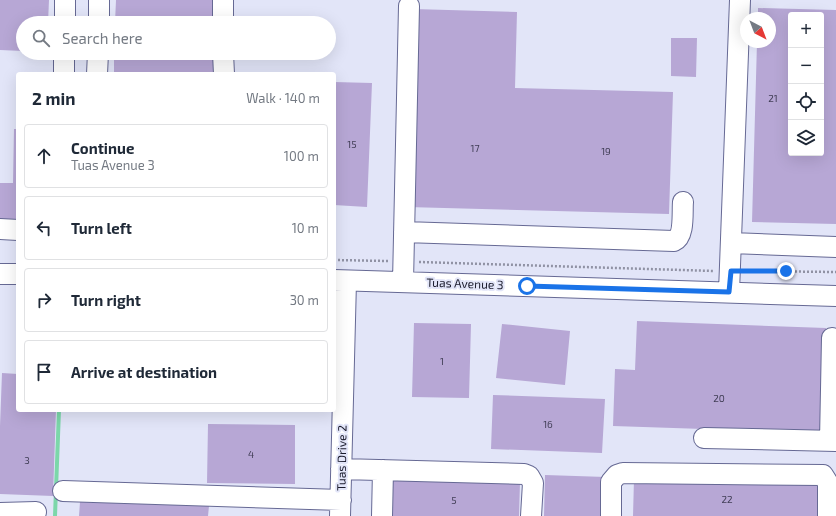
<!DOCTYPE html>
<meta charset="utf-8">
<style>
body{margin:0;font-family:"Exo 2",sans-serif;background:#f2f2f3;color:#1f2937}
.controls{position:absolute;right:12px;top:12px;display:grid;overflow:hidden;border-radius:4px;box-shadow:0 4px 16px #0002}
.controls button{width:36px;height:36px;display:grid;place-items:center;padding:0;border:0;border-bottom:1px solid #e0e1e3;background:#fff;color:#1f2937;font:20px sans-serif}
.compass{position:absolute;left:740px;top:12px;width:36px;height:36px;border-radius:50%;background:#fff;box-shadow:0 4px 16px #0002;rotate:138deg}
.stop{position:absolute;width:12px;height:12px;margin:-9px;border:3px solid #1a73e8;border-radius:50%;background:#fff}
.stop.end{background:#1a73e8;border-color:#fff;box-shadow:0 1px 4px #0008}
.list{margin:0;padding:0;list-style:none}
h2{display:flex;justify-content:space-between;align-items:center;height:52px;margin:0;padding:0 16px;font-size:17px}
h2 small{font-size:13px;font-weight:400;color:#747a83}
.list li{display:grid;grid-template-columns:26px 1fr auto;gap:12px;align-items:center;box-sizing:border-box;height:64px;margin:0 8px 8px;padding:0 8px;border:1px solid #e0e1e3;border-radius:4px}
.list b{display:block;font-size:15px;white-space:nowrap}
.list p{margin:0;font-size:13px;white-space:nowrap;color:#747a83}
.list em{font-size:13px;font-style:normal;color:#747a83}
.icon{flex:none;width:22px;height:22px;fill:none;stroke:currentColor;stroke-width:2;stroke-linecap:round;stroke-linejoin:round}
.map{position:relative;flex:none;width:836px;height:516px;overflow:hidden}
.search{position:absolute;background:#fff;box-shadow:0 4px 16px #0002;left:16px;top:16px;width:320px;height:44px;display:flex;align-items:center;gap:10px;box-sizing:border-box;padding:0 14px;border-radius:22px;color:#747a83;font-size:15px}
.panel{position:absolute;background:#fff;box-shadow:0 4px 16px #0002;left:16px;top:72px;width:320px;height:340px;border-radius:4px}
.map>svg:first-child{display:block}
</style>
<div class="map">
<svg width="836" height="516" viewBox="0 0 836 516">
<rect width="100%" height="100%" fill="#e2e5f8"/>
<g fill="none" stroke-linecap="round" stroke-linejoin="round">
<path stroke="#7cd7aa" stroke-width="4" d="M 55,516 L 59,410"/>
</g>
<path fill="#b7a7d5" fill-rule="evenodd" d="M 0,0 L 49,0 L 48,23 L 23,23 L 23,51 L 0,50 Z
M 116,0 L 217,0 L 216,23 L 115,23 Z
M 758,8 L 836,10 L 836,224 L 752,222 L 757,42 L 770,42 L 770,18 L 758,18 ZM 791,15 L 821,15 L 821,153 L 791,153 Z
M 413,9 L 517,12 L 515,88 L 673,92 L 669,214 L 407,207 Z
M 671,38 L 697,38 L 696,77 L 671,76 Z
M 114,53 L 215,53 L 215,74 L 114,74 Z
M 334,82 L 372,83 L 367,207 L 334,205 Z
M 14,129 L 18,129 L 18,226 L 0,226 L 0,183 L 13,183 Z
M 637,321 L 826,328 L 822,433 L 613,426 L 615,369 L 635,370 Z
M 414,323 L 471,324 L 469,398 L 412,397 Z
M 502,324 L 570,331 L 565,385 L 496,378 Z
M 2,373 L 18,374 L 18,410 L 56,410 L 53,496 L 0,494 L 0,426 Z
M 493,395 L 605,399 L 602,453 L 491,449 Z
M 208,424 L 295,425 L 295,484 L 207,483 Z
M 545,475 L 606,477 L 605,516 L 544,516 Z
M 634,479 L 821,483 L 820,516 L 633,516 Z
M 389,480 L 520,483 L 519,516 L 388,516 Z
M 80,502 L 209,506 L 208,516 L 79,516 Z"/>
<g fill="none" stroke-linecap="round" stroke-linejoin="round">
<g stroke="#666994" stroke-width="22">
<path id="minor" d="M 223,0 L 223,23
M 65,23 L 65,0
M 99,23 L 99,0
M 223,53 L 224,74
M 64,74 L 64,53
M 97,74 L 98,53
M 0,229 L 18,230
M 404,232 L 674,241 C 685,236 682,212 683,202
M 731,243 L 836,247
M 0,274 L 18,274
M 334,280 L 836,296
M 403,282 L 409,6
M 729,292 L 740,0
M 704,438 L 836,441
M 830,441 L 832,338
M 341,469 L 524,474 L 529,476 L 533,483 L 531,516
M 63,491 L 341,500
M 0,513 L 36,512
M 340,516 L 346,281
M 382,516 L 383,470
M 611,516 L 611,482 L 617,475 L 623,473 L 823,475 L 828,483 L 828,516"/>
</g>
<path stroke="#9092a4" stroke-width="2.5" stroke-dasharray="2 2" stroke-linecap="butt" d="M 334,260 L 388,261
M 419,262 L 714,271
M 747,271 L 836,272"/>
<use href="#minor" stroke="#fff" stroke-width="20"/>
</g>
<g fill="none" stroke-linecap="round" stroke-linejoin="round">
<path stroke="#1a73e8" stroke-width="5" d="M 527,286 L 729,292 L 731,271 L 786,271"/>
</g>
<g text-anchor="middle" stroke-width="4" stroke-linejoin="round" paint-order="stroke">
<g font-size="10" fill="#413e56">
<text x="773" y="102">21</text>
<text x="352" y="148">15</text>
<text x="475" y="152">17</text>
<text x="606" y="155">19</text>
<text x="442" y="365">1</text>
<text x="719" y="402">20</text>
<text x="548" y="428">16</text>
<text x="251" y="458">4</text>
<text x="27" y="464">3</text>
<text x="727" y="503">22</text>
<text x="454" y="504">5</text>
</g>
<g font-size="12" fill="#1a1b2c" stroke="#e2e5f8">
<text transform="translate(465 284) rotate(2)" y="4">Tuas Avenue 3</text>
<text transform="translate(342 458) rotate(-89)" y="4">Tuas Drive 2</text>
</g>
</g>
</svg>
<div class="controls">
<button>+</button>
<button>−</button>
<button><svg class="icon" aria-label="locate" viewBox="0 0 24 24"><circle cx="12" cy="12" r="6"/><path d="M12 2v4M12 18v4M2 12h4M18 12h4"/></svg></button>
<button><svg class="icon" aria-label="layers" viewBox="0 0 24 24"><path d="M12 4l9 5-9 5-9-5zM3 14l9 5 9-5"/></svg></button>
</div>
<svg class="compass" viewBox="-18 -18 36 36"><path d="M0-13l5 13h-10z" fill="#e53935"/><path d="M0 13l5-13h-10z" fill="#747a83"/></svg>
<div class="stop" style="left:527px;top:286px"></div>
<div class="stop end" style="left:786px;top:271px"></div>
<div class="search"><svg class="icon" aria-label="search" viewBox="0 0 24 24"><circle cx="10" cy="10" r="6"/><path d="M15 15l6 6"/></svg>Search here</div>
<section class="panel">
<h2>2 min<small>Walk · 140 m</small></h2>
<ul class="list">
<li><svg class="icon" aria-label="ahead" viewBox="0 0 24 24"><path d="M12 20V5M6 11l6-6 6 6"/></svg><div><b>Continue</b><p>Tuas Avenue 3</p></div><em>100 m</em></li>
<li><svg class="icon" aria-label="left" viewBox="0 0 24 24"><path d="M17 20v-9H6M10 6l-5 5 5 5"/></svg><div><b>Turn left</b></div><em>10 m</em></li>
<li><svg class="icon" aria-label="right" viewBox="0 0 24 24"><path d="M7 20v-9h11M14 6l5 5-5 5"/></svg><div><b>Turn right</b></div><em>30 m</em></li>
<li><svg class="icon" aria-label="arrive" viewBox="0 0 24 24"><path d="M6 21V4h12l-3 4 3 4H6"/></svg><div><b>Arrive at destination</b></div></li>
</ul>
</section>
</div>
